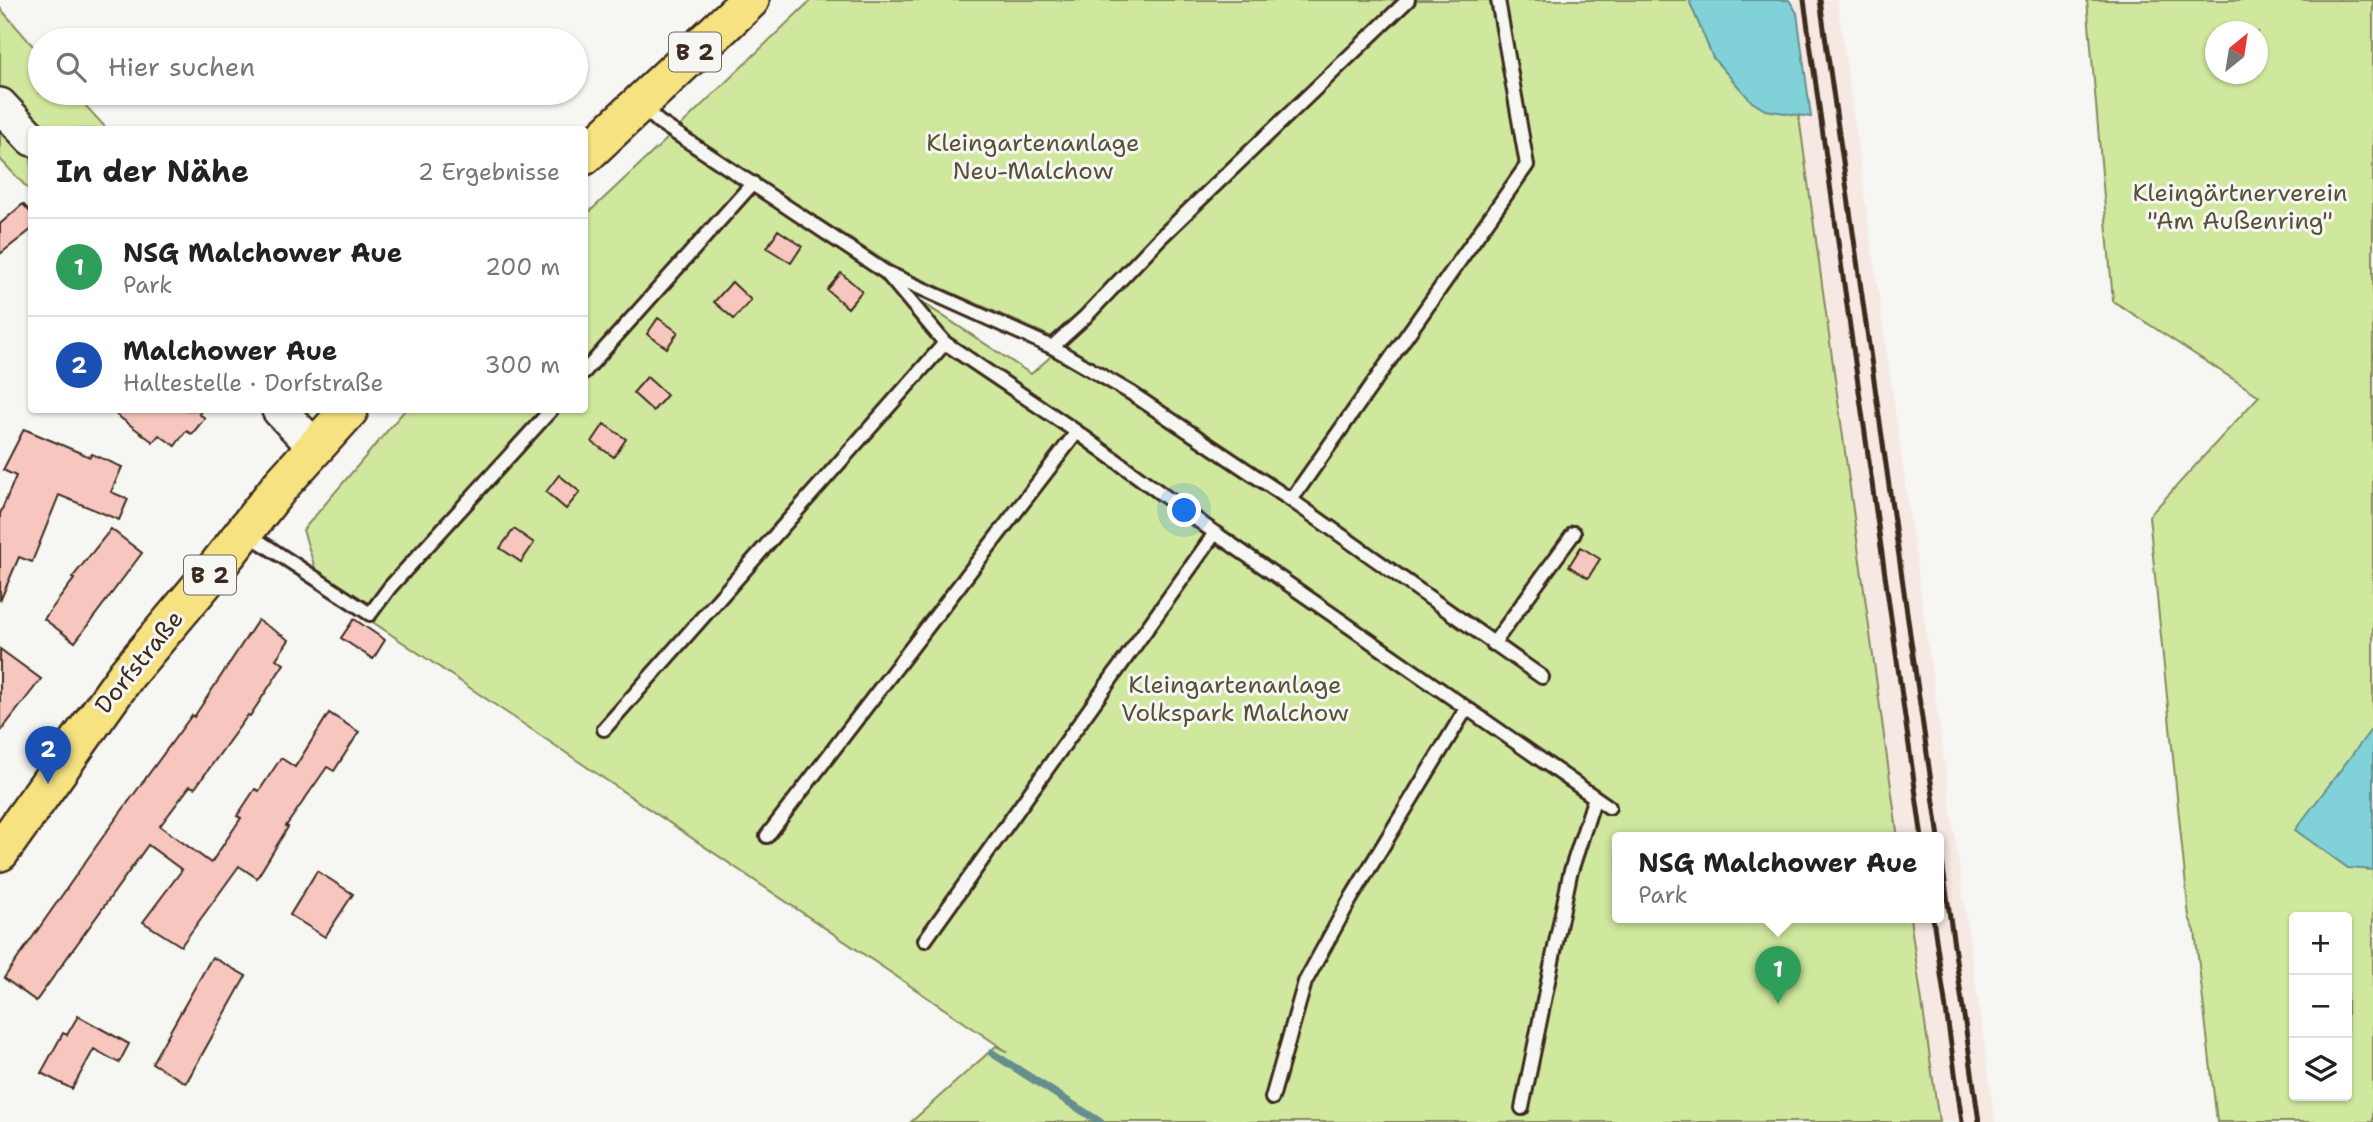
<!DOCTYPE html>
<html lang="de">
<meta charset="utf-8">
<style>
body{margin:0;font-family:"Shantell Sans",sans-serif;background:#f2f2f2;color:#222}
.controls{position:absolute;right:21px;bottom:21px;display:grid;overflow:hidden;border-radius:7px;box-shadow:0 2px 5px #0004}
.controls button{width:63px;height:63px;display:grid;place-items:center;padding:0;border:0;border-bottom:2px solid #e0e0e0;background:#fff;color:#222;font:35px sans-serif}
.compass{position:absolute;left:2205px;top:21px;width:63px;height:63px;border-radius:50%;background:#fff;box-shadow:0 2px 5px #0004;rotate:30deg}
.you{position:absolute;left:1185px;top:511px;width:24px;height:24px;margin:-18px;border:5px solid #fff;border-radius:50%;background:#1a73e8;box-shadow:0 0 0 10px #1a73e833}
.badge{display:grid;place-items:center;width:46px;height:46px;border-radius:50%;background:#0b8043;color:#fff;font-size:23px;font-weight:700}
.pin{position:absolute;translate:-50% -58px;filter:drop-shadow(0 2px 4px #0008)}
.pin::after{content:'';position:absolute;top:37px;width:24px;height:21px;background:inherit;clip-path:polygon(0 0,100% 0,50% 100%)}
.popup{position:absolute;left:1612px;top:832px;width:332px;height:91px;box-sizing:border-box;display:grid;place-content:center;border-radius:7px;background:#fff;filter:drop-shadow(0 2px 5px #0005);font-size:23px;white-space:nowrap;color:#767676}
.popup b{font-size:26px;color:#222}
.popup::after{content:'';position:absolute;left:50%;top:100%;margin-left:-14px;border:14px solid transparent;border-top-color:#fff}
.list{margin:0;padding:0;list-style:none}
h2{display:flex;justify-content:space-between;align-items:center;height:91px;margin:0;padding:0 28px;font-size:30px}
h2 small{font-size:23px;font-weight:400;color:#767676}
.list li{display:grid;grid-template-columns:46px 1fr auto;gap:21px;align-items:center;box-sizing:border-box;height:98px;padding:0 28px;border-top:2px solid #e0e0e0}
.list b{display:block;font-size:26px;white-space:nowrap}
.list p{margin:0;font-size:23px;white-space:nowrap;color:#767676}
.list em{font-size:23px;font-style:normal;color:#767676}
.icon{flex:none;width:38px;height:38px;fill:none;stroke:currentColor;stroke-width:2;stroke-linecap:round;stroke-linejoin:round}
.map{position:relative;flex:none;width:2373px;height:1122px;overflow:hidden}
.search{position:absolute;background:#fff;box-shadow:0 2px 5px #0004;left:28px;top:28px;width:560px;height:77px;display:flex;align-items:center;gap:18px;box-sizing:border-box;padding:0 24px;border-radius:38px;color:#767676;font-size:26px}
.panel{position:absolute;background:#fff;box-shadow:0 2px 5px #0004;left:28px;top:126px;width:560px;height:287px;border-radius:7px}
.map>svg:first-child{display:block}
</style>
<div class="map">
<svg width="2373" height="1122" viewBox="0 0 2373 1122">
<rect width="100%" height="100%" fill="#f6f6f2"/>
<filter id="ink" filterUnits="userSpaceOnUse"><feTurbulence type="fractalNoise" baseFrequency=".0143" numOctaves="2"/><feDisplacementMap in="SourceGraphic" scale="14" xChannelSelector="R" yChannelSelector="G"/><feConvolveMatrix kernelMatrix="1 2 1 2 8 2 1 2 1" color-interpolation-filters="sRGB"/></filter>
<g filter="url(#ink)">
<path fill="#f6e8e3" d="M 1783,0 L 1837,0 L 1995,1122 L 1939,1122 L 1910,918 L 1939,918 L 1939,838 L 1898,838 Z"/>
<path fill="#d0e89e" stroke="#86895e" stroke-width="2" fill-rule="evenodd" d="M 811,0 L 1783,0 L 1898,838 L 1617,838 L 1617,918 L 1910,918 L 1939,1122 L 911,1122 L 996,1046 L 1008,1052 L 321,587 L 303,530 L 405,410 L 584,410 L 585,216 L 670,136 L 1031,374 L 1066,343 L 896,268 L 678,128 Z
M 2087,0 L 2373,0 L 2373,1122 L 2217,1122 L 2195,931 L 2189,917 L 2149,516 L 2259,396 L 2113,301 ZM 2216,32 L 2258,32 L 2258,74 L 2216,74 ZM 2294,917 L 2347,917 L 2347,1096 L 2294,1096 Z
M 0,8 L 40,54 L 40,93 L 74,93 L 107,129 L 32,130 L 31,192 L 0,159 Z"/>
<path fill="#81d2d8" stroke="#658f8e" stroke-width="2" d="M 1691,0 L 1789,0 L 1797,13 L 1811,117 L 1765,110 L 1752,102 L 1713,58 L 1690,3 Z
M 2373,727 L 2373,870 L 2348,868 L 2295,830 Z"/>
<g fill="none" stroke-linecap="round" stroke-linejoin="round">
<path stroke="#658f8e" stroke-width="8" d="M 992,1053 L 1100,1122"/>
</g>
<path fill="#f7c7bf" stroke="#3b2a1e" stroke-width="2" d="M 23,204 L 32,214 L 32,229 L 0,254 L 0,224 Z
M 778,230 L 802,246 L 791,263 L 767,248 Z
M 841,273 L 862,291 L 848,308 L 827,290 Z
M 732,282 L 751,300 L 734,319 L 714,302 Z
M 658,318 L 678,332 L 667,348 L 647,334 Z
M 647,377 L 667,395 L 653,411 L 633,393 Z
M 110,410 L 202,410 L 199,414 L 205,418 L 192,434 L 186,431 L 175,446 L 159,435 L 153,442 Z
M 604,424 L 626,439 L 614,457 L 592,442 Z
M 24,429 L 90,457 L 92,454 L 122,467 L 111,492 L 128,499 L 119,520 L 59,495 L 32,562 L 19,557 L 0,601 L 0,514 L 16,476 L 3,470 Z
M 559,475 L 580,492 L 566,509 L 546,492 Z
M 111,529 L 142,553 L 75,642 L 44,619 L 74,579 L 72,578 Z
M 514,529 L 534,543 L 521,562 L 500,548 Z
M 1581,547 L 1600,559 L 1588,578 L 1569,566 Z
M 354,619 L 385,640 L 373,659 L 341,638 Z
M 258,620 L 289,640 L 276,659 L 284,664 L 250,716 L 248,715 L 195,788 L 190,786 L 160,826 L 211,863 L 241,818 L 237,816 L 255,789 L 259,791 L 281,758 L 295,767 L 329,713 L 359,732 L 334,771 L 327,767 L 286,826 L 288,827 L 257,878 L 239,866 L 181,946 L 143,922 L 182,870 L 148,845 L 36,1001 L 4,978 L 107,831 L 192,715 L 194,717 Z
M 0,649 L 41,679 L 0,732 Z
M 317,871 L 353,894 L 325,937 L 290,915 Z
M 212,957 L 246,976 L 186,1083 L 152,1063 Z
M 78,1016 L 129,1044 L 119,1063 L 94,1049 L 72,1089 L 41,1073 L 63,1033 L 67,1035 Z"/>
<g fill="none" stroke-linecap="round" stroke-linejoin="round">
<g stroke="#3b2a1e" stroke-width="18">
<path id="lane" d="M 640,105 L 659,122 L 885,272 L 1052,347 L 1131,393 L 1291,500 L 1542,677
M 888,275 L 945,343 L 1077,432 L 1215,533 L 1609,807
M 1052,347 L 1085,317 L 1159,239 L 1408,0
M 584,372 L 753,183
M 1291,500 L 1527,165 L 1498,0
M 248,534 L 370,614 L 390,587 L 551,410
M 1493,644 L 1574,533
M 604,729 L 945,343
M 767,836 L 1077,432
M 925,940 L 1215,533
M 1272,1098 L 1305,982 L 1350,900 L 1466,709
M 1522,1108 L 1570,874 L 1595,797"/>
</g>
<g stroke="#3b2a1e" stroke-width="38">
<path id="secondary" d="M 0,105 L 32,139
M 279,410 L 315,447"/>
</g>
<g stroke="#3b2a1e" stroke-width="42">
<path id="primary" d="M 584,156 L 750,0
M 0,852 L 127,674 L 216,568 L 281,485 L 349,410"/>
</g>
<use href="#lane" stroke="#f6f6f2" stroke-width="12"/>
<use href="#secondary" stroke="#f6f6f2" stroke-width="33"/>
<use href="#primary" stroke="#f7e281" stroke-width="37"/>
<path stroke="#3b2a1e" stroke-width="5" d="M 1804,0 L 1922,838
M 1820,0 L 1939,838
M 1939,840 L 1979,1122
M 1933,918 L 1962,1122"/>
</g>
</g>
<g text-anchor="middle" stroke-width="6" stroke-linejoin="round" paint-order="stroke">
<g fill="#f6f6f2" stroke="#73675e" stroke-width="2">
<rect x="669" y="32.5" width="52" height="39" rx="5"/>
<rect x="184" y="555.5" width="52" height="39" rx="5"/>
</g>
<g font-size="23" font-weight="bold" fill="#3b2a1e">
<text x="695" y="60">B 2</text>
<text x="210" y="583">B 2</text>
</g>
<g font-size="24" fill="#595038" stroke="#f6f6f2">
<text x="1033" y="151">Kleingartenanlage<tspan x="1033" dy="28">Neu-Malchow</tspan></text>
<text x="2240" y="201">Kleingärtnerverein<tspan x="2240" dy="28">"Am Außenring"</tspan></text>
<text x="1235" y="693">Kleingartenanlage<tspan x="1235" dy="28">Volkspark Malchow</tspan></text>
</g>
<g font-size="24" fill="#3b2a1e" stroke="#f6f6f2">
<text transform="translate(139 662) rotate(-51)" y="8">Dorfstraße</text>
</g>
</g>
</svg>
<div class="controls">
<button>+</button>
<button>−</button>
<button><svg class="icon" aria-label="layers" viewBox="0 0 24 24"><path d="M12 4l9 5-9 5-9-5zM3 14l9 5 9-5"/></svg></button>
</div>
<svg class="compass" viewBox="-18 -18 36 36"><path d="M0-13l5 13h-10z" fill="#e53935"/><path d="M0 13l5-13h-10z" fill="#767676"/></svg>
<div class="you"></div>
<div class="pin badge" style="left:1778px;top:1004px;background:#2e9e5b">1</div>
<div class="popup"><b>NSG Malchower Aue</b>Park</div>
<div class="pin badge" style="left:48px;top:784px;background:#1a4fb4">2</div>
<div class="search"><svg class="icon" aria-label="search" viewBox="0 0 24 24"><circle cx="10" cy="10" r="6"/><path d="M15 15l6 6"/></svg>Hier suchen</div>
<section class="panel">
<h2>In der Nähe<small>2 Ergebnisse</small></h2>
<ul class="list">
<li><span class="badge" style="background:#2e9e5b">1</span><div><b>NSG Malchower Aue</b><p>Park</p></div><em>200 m</em></li>
<li><span class="badge" style="background:#1a4fb4">2</span><div><b>Malchower Aue</b><p>Haltestelle · Dorfstraße</p></div><em>300 m</em></li>
</ul>
</section>
</div>
